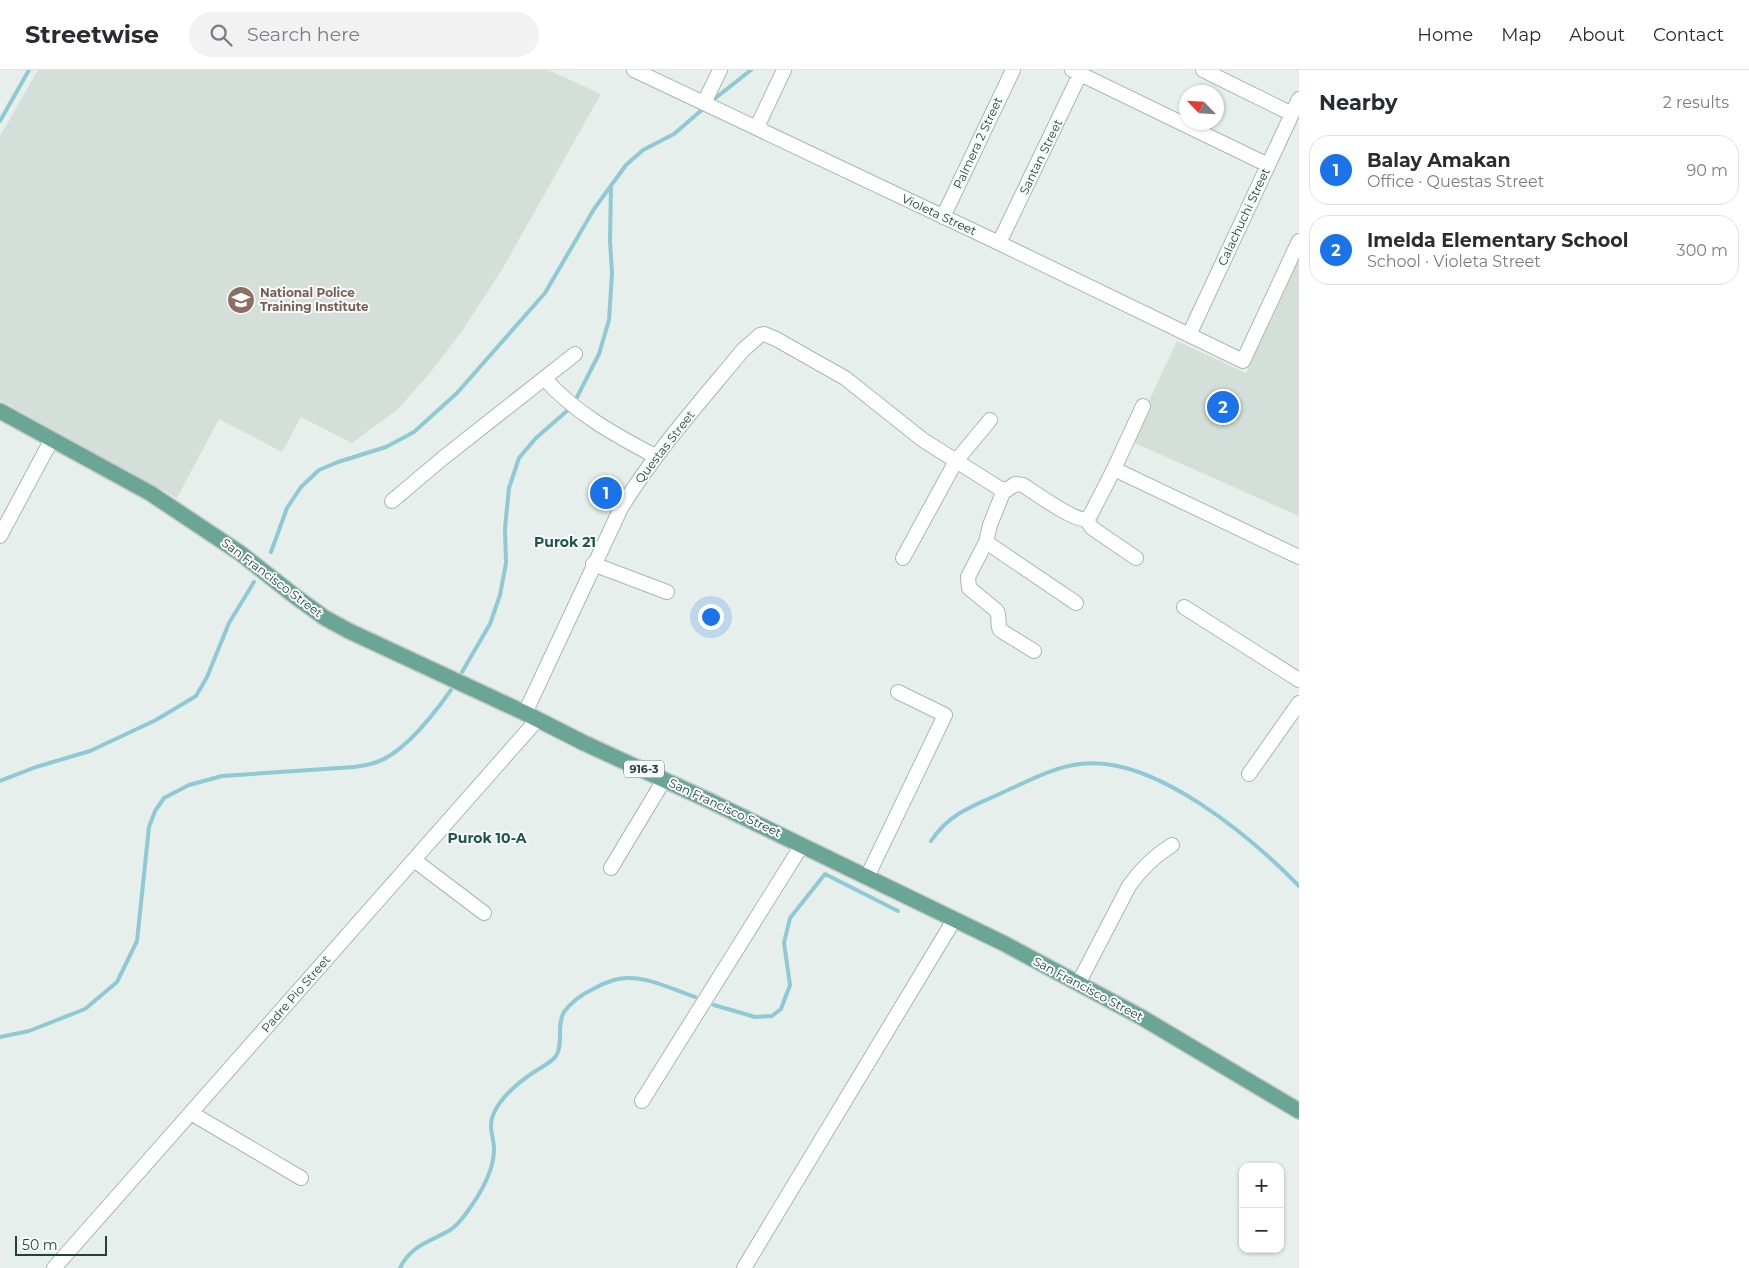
<!DOCTYPE html>
<meta charset="utf-8">
<style>
body{margin:0;font-family:Montserrat,sans-serif;background:#f2f2f3;color:#2b2b33}
.controls{position:absolute;right:15px;bottom:15px;display:grid;overflow:hidden;border-radius:10px;box-shadow:0 1px 4px #0004}
.controls button{width:45px;height:45px;display:grid;place-items:center;padding:0;border:0;border-bottom:1px solid #e1e1e2;background:#fff;color:#2b2b33;font:25px sans-serif}
.compass{position:absolute;left:1179px;top:15px;width:45px;height:45px;border-radius:50%;background:#fff;box-shadow:0 1px 4px #0004;rotate:295deg}
.scale{position:absolute;left:15px;bottom:12px;width:92px;box-sizing:border-box;padding-left:5px;border:2px solid #24423a;border-top:0;font-size:14px;line-height:18px;white-space:nowrap;color:#24423a;-webkit-text-stroke:4px #f7fbf9;paint-order:stroke}
.you{position:absolute;left:710px;top:546px;width:18px;height:18px;margin:-12px;border:4px solid #fff;border-radius:50%;background:#1a73e8;box-shadow:0 0 0 8px #1a73e833}
.badge{display:grid;place-items:center;width:32px;height:32px;border-radius:50%;background:#1a73e8;color:#fff;font-size:16px;font-weight:700}
.pin{position:absolute;translate:-50% -50%;border:2px solid #fff;box-shadow:0 1px 5px #0006}
.list{margin:0;padding:0;list-style:none}
h2{display:flex;justify-content:space-between;align-items:center;height:65px;margin:0;padding:0 20px;font-size:21px}
h2 small{font-size:16px;font-weight:400;color:#7c7c81}
.list li{display:grid;grid-template-columns:32px 1fr auto;gap:15px;align-items:center;box-sizing:border-box;height:70px;margin:0 10px 10px;padding:0 10px;border:1px solid #e1e1e2;border-radius:20px}
.list b{display:block;font-size:19px;white-space:nowrap}
.list p{margin:0;font-size:16px;white-space:nowrap;color:#7c7c81}
.list em{font-size:16px;font-style:normal;color:#7c7c81}
.icon{flex:none;width:28px;height:28px;fill:none;stroke:currentColor;stroke-width:2;stroke-linecap:round;stroke-linejoin:round}
.map{position:relative;flex:none;width:1299px;height:1198px;overflow:hidden}
header{display:flex;align-items:center;gap:30px;box-sizing:border-box;height:70px;padding:0 25px;background:#fff;border-bottom:1px solid #e1e1e2}
header strong{font-size:24px}
nav{display:flex;gap:28px;margin-inline-start:auto;font-size:18px}
.search{width:350px;height:45px;background:#f2f2f3;display:flex;align-items:center;gap:12px;box-sizing:border-box;padding:0 18px;border-radius:28px;color:#7c7c81;font-size:19px}
main{display:flex}
aside{flex:1;background:#fff}
.map>svg:first-child{display:block}
</style>
<header>
<strong>Streetwise</strong>
<div class="search"><svg class="icon" aria-label="search" viewBox="0 0 24 24"><circle cx="10" cy="10" r="6"/><path d="M15 15l6 6"/></svg>Search here</div>
<nav><a>Home</a><a>Map</a><a>About</a><a>Contact</a></nav>
</header>
<main>
<div class="map">
<svg width="1299" height="1198" viewBox="0 0 1299 1198">
<rect width="100%" height="100%" fill="#e6efeb"/>
<path fill="#d4dfda" d="M 38,0 L 548,0 L 601,24 L 503,198 L 462,261 L 430,303 L 397,340 L 352,373 L 301,347 L 282,382 L 219,349 L 177,428 L 0,330 L 0,66 Z
M 1299,189 L 1299,446 L 1130,371 L 1177,271 L 1246,303 Z"/>
<g fill="none" stroke-linecap="round" stroke-linejoin="round">
<path stroke="#8ec9d4" stroke-width="4" d="M 713,30 L 751,0
M 0,51 L 29,0
M 575,331 L 599,284 L 609,250 L 612,203 L 610,171 L 611,115
M 271,482 L 287,438 L 301,417 L 319,400 L 338,392 L 386,377 L 414,362 L 457,323 L 545,223 L 594,139 L 626,95 L 643,80 L 674,64 L 704,38
M 462,602 L 490,554 L 500,525 L 506,493 L 505,458 L 509,418 L 519,388 L 536,368 L 568,340
M 0,711 L 36,697 L 90,681 L 156,650 L 196,626 L 207,607 L 229,553 L 254,512
M 931,771 C 950,742 976,735 1006,721 C 1030,710 1054,697 1080,694 C 1153,684 1251,767 1299,816
M 714,935 L 755,947 L 772,946 L 781,939 L 790,915 L 784,873 L 790,848 L 825,804 L 898,841
M 0,967 L 29,961 L 85,939 L 117,912 L 137,871 L 149,757 L 155,741 L 164,728 L 189,715 L 222,706 L 354,697 C 361,696 368,695 374,693 C 403,685 434,644 451,620
M 400,1198 C 411,1175 430,1172 450,1160 C 460,1154 468,1141 474,1132 C 484,1117 494,1097 494,1079 C 494,1068 488,1057 493,1045 C 500,1028 519,1012 534,1002 C 541,997 551,993 556,986 C 564,973 556,956 564,942 C 571,932 583,924 593,919 C 600,915 607,912 614,910 C 640,902 671,919 695,927"/>
</g>
<path fill="#bbcac4" stroke="#b8c9c2" d="M 602,413 L 615,420 L 608,432 L 595,425 Z"/>
<g fill="none" stroke-linecap="round" stroke-linejoin="round">
<g stroke="#a8b8b2" stroke-width="16">
<path id="minor" d="M 634,0 L 999,173 L 1243,291 L 1299,171
M 1072,0 L 1268,95
M 1203,0 L 1292,44
M 704,33 L 720,0
M 757,57 L 784,0
M 943,147 L 1013,0
M 999,173 L 1082,0
M 1189,265 L 1299,29
M 544,308 C 575,343 615,365 655,386
M 1114,399 L 1299,487
M 1004,420 L 990,455 L 986,472 L 968,507 L 969,518 L 997,541 C 1000,548 997,554 1000,560 L 1034,581
M 392,431 L 443,388 L 575,284
M 1086,449 L 1092,458 L 1136,488
M 0,466 L 52,369
M 986,472 L 1076,533
M 903,488 L 956,391 L 990,350
M 593,494 L 667,522
M 1184,537 L 1299,610
M 525,643 L 621,438 C 656,381 701,331 743,280 L 760,265 L 764,264 L 776,269 L 845,308 L 923,370 L 999,418 L 1007,420 L 1015,414 L 1023,415 C 1032,421 1076,452 1085,449 C 1088,448 1089,446 1091,444 L 1114,399 L 1143,336
M 1249,704 L 1299,633
M 414,790 L 484,843
M 611,798 L 664,710
M 867,807 L 945,645 L 898,622
M 1079,912 L 1129,816 C 1141,799 1154,786 1172,775
M 642,1031 L 802,775
M 191,1043 L 301,1108
M 54,1198 L 538,649
M 744,1198 L 954,850"/>
</g>
<g stroke="#c2cac8" stroke-width="18">
<path id="major" d="M 0,341 L 150,423 L 240,483 L 296,527 L 325,548 L 349,561 L 525,643 L 584,673 L 710,731 L 1003,873 L 1141,947 L 1299,1041"/>
</g>
<use href="#minor" stroke="#fff" stroke-width="14"/>
<use href="#major" stroke="#6aa596" stroke-width="15"/>
</g>
<defs>
<g id="university-disc" transform="scale(1.4375)"><circle r="9.5" fill="#8d6e63" stroke="#f7fbf9"/><path d="M0-5L7-2L0 1L-7-2ZM-4 1L0 2.5L4 1V4Q0 6-4 4Z" fill="#fff"/></g>
</defs>
<g fill-rule="evenodd">
<use href="#university-disc" x="241" y="230"/>
</g>
<g text-anchor="middle" stroke-width="4" stroke-linejoin="round" paint-order="stroke">
<rect fill="#f7fbf9" stroke="#637a73" stroke-width="1" x="624" y="690.5" width="40" height="17" rx="4"/>
<g font-size="11" font-weight="bold" fill="#24423a">
<text x="644" y="703">916-3</text>
</g>
<g font-size="12" fill="#24423a" stroke="#f7fbf9">
<text transform="translate(978 73) rotate(-65)" y="4">Palmera 2 Street</text>
<text transform="translate(1041 87) rotate(-64)" y="4">Santan Street</text>
<text transform="translate(939 145) rotate(25)" y="4">Violeta Street</text>
<text transform="translate(1244 147) rotate(-65)" y="4">Calachuchi Street</text>
<text transform="translate(665 377) rotate(-52)" y="4">Questas Street</text>
<text transform="translate(272 508) rotate(37)" y="4">San Francisco Street</text>
<text transform="translate(725 738) rotate(25)" y="4">San Francisco Street</text>
<text transform="translate(1088 919) rotate(28)" y="4">San Francisco Street</text>
<text transform="translate(296 924) rotate(-49)" y="4">Padre Pio Street</text>
</g>
<g font-size="12" font-weight="bold" fill="#785e54" stroke="#f7fbf9" text-anchor="start">
<text x="260" y="227">National Police<tspan x="260" dy="14">Training Institute</tspan></text>
</g>
<g font-size="14" font-weight="bold" fill="#1f5548" stroke="#f7fbf9">
<text x="565" y="477">Purok 21</text>
<text x="487" y="773">Purok 10-A</text>
</g>
</g>
</svg>
<div class="controls">
<button>+</button>
<button>−</button>
</div>
<svg class="compass" viewBox="-18 -18 36 36"><path d="M0-13l5 13h-10z" fill="#e53935"/><path d="M0 13l5-13h-10z" fill="#7c7c81"/></svg>
<div class="scale">50 m</div>
<div class="you"></div>
<div class="pin badge" style="left:606px;top:423px">1</div>
<div class="pin badge" style="left:1223px;top:337px">2</div>
</div>
<aside>
<h2>Nearby<small>2 results</small></h2>
<ul class="list">
<li><span class="badge">1</span><div><b>Balay Amakan</b><p>Office · Questas Street</p></div><em>90 m</em></li>
<li><span class="badge">2</span><div><b>Imelda Elementary School</b><p>School · Violeta Street</p></div><em>300 m</em></li>
</ul>
</aside>
</main>
